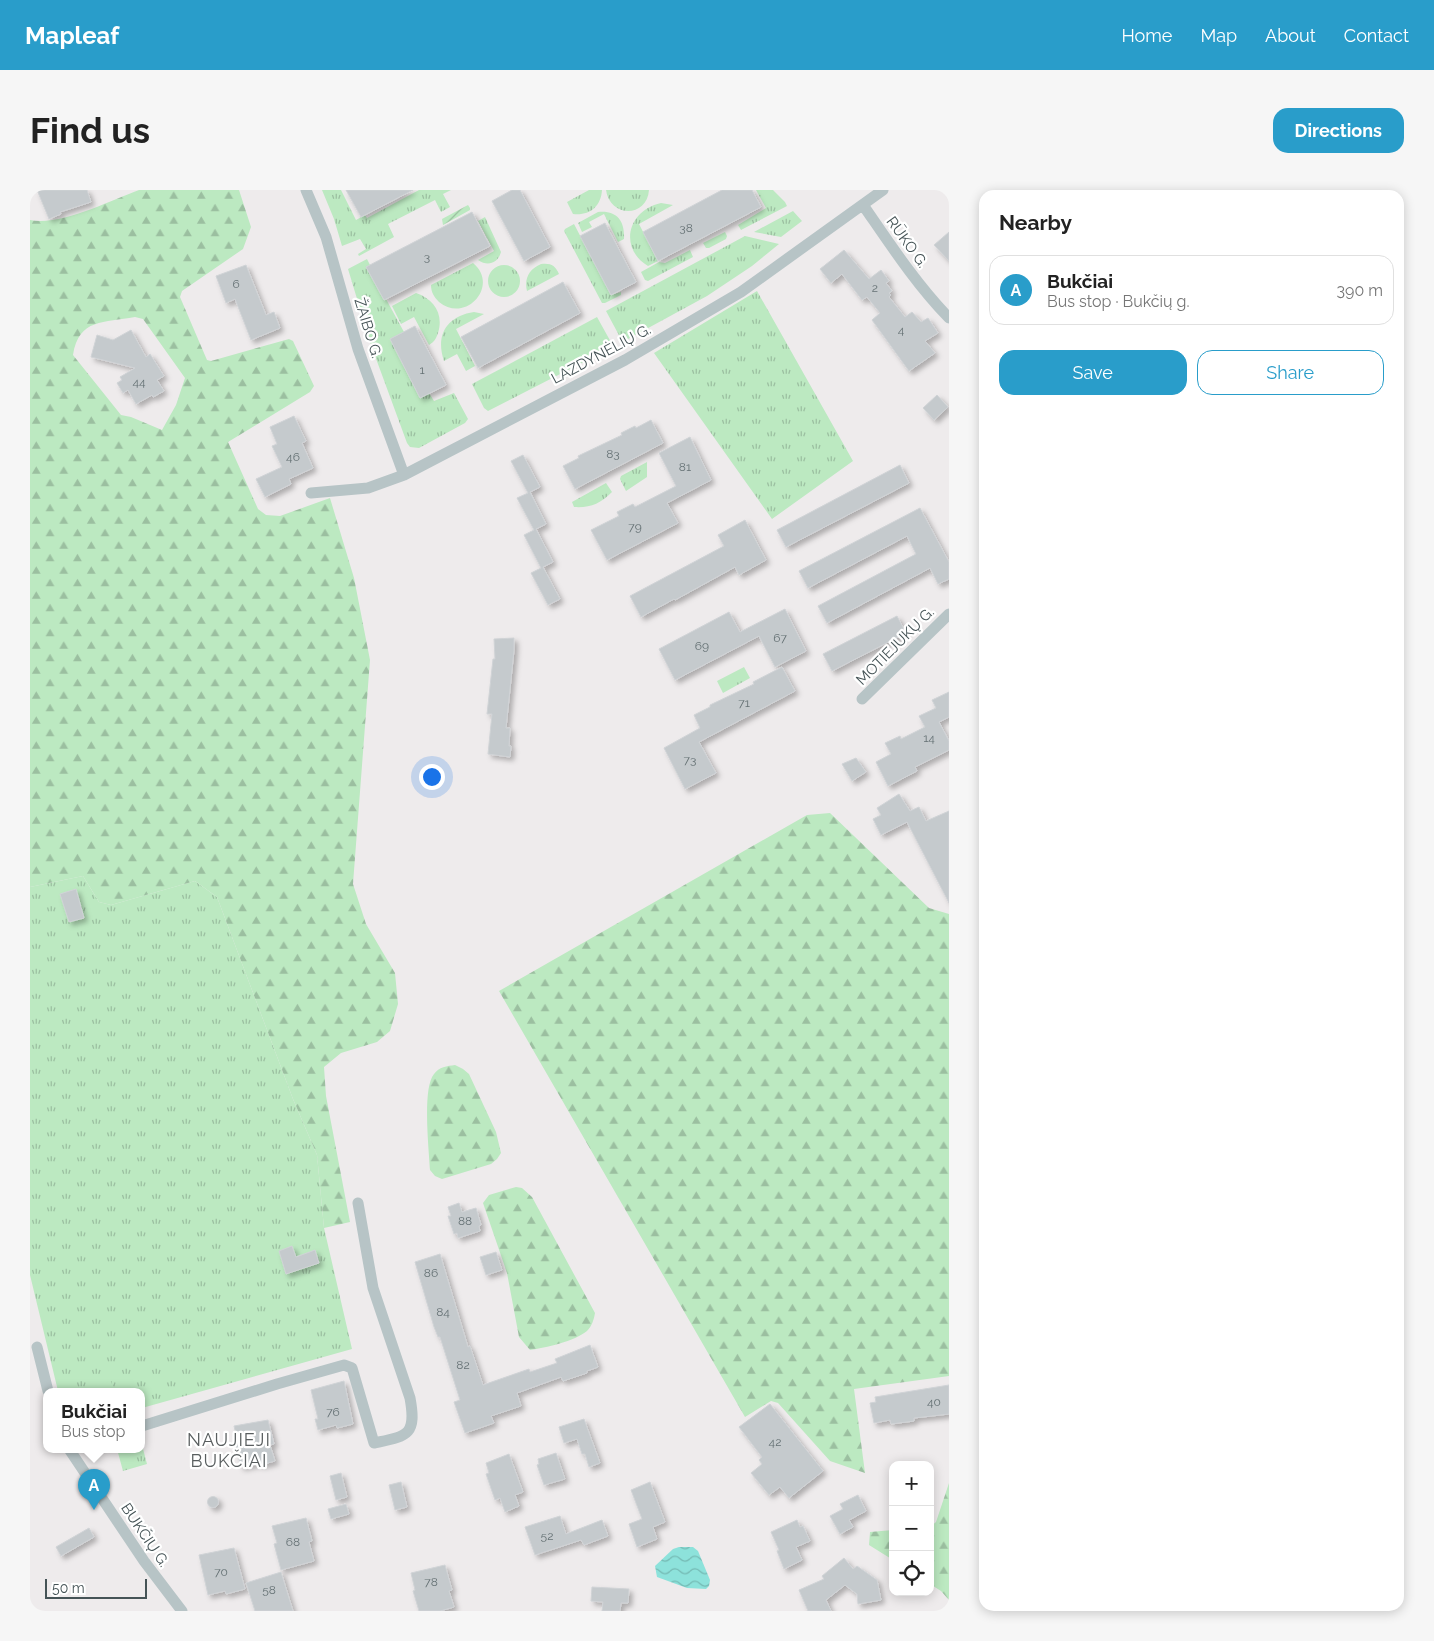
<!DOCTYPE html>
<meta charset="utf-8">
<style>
body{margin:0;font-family:Raleway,sans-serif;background:#f6f6f6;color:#222}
.controls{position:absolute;right:15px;bottom:15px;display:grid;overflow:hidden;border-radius:10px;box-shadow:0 2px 12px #0003}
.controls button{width:45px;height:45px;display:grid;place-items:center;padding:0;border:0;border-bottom:1px solid #e0e0e0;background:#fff;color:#222;font:25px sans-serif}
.scale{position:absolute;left:15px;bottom:12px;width:102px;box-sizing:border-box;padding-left:5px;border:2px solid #455356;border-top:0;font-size:14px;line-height:18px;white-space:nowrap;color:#455356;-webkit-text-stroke:4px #fff;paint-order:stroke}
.you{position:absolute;left:401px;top:586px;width:18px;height:18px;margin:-12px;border:4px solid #fff;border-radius:50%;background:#1a73e8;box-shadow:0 0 0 8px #1a73e833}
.badge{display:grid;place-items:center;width:32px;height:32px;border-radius:50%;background:#299dca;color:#fff;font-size:16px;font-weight:700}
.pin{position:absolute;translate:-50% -41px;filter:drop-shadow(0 1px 2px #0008)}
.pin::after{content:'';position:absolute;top:26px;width:18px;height:15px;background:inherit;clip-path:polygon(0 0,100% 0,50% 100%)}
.popup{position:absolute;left:13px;top:1198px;width:102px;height:65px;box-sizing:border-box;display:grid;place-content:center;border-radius:10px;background:#fff;filter:drop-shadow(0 1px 4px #0005);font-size:16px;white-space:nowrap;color:#767676}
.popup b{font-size:19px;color:#222}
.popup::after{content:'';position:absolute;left:50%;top:100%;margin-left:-10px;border:10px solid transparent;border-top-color:#fff}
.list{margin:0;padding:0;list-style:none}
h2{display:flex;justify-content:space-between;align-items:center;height:65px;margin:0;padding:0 20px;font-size:21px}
h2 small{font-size:16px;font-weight:400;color:#767676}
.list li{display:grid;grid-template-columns:32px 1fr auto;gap:15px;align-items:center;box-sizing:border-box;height:70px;margin:0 10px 10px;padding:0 10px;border:1px solid #e0e0e0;border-radius:15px}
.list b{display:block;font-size:19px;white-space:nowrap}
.list p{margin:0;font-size:16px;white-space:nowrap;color:#767676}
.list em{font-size:16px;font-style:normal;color:#767676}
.actions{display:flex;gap:10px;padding:15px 20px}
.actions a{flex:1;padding:11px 0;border:1px solid #299dca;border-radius:15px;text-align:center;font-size:18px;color:#299dca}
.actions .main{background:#299dca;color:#fff}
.icon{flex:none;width:28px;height:28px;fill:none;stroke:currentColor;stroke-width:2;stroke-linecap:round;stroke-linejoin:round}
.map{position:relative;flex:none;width:919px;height:1421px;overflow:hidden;border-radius:15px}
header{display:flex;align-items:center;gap:30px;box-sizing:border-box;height:70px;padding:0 25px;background:#299dca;color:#fff}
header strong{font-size:24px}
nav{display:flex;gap:28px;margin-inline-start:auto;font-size:18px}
.intro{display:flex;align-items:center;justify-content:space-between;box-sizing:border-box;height:120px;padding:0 30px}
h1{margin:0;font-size:35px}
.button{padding:12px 22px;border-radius:15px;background:#299dca;color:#fff;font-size:18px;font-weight:700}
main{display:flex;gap:30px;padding:0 30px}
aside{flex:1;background:#fff;border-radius:15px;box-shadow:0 2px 12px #0003}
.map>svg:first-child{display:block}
</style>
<header>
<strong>Mapleaf</strong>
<nav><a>Home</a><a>Map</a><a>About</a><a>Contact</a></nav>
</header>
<div class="intro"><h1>Find us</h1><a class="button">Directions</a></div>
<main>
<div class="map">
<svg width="919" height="1421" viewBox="0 0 919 1421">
<defs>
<pattern id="grass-tufts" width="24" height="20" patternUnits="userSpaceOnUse" patternTransform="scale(1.25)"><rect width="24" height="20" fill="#bce9c1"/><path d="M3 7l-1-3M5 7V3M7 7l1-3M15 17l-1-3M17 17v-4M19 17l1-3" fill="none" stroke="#9bbfa0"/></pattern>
<pattern id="forest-firs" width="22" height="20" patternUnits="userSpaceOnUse" patternTransform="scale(1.25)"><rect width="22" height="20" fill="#bce9c1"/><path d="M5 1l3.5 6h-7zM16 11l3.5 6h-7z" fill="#9bbfa0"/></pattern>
<pattern id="garden-furrows" width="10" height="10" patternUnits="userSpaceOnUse" patternTransform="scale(1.25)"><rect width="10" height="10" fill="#bce9c1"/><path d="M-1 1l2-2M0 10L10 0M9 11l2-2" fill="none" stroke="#9bbfa0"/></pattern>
<pattern id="water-waves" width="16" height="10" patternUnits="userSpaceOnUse" patternTransform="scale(1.25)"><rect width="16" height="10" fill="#8de2db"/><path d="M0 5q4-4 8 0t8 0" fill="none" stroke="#75bab4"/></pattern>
<filter id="shadow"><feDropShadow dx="3.5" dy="3.5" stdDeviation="2.5" flood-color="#0004"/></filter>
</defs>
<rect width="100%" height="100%" fill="#eeebec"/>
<path fill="url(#grass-tufts)" d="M 292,0 L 311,0 L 326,30 L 335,25 L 337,28 L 389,0 L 421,0 L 413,4 L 420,17 L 411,22 L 405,10 L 358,34 L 364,47 L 329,66 L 328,64 L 336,59 L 330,49 L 312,56 L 304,29 Z
M 559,0 L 572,0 C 571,17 559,26 543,24 L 537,12 Z
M 576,0 L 619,0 C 617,28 580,28 576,0 Z
M 726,0 L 743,0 L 755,12 L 757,16 L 711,40 L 708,35 L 736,18 Z
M 631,13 L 643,15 L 609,34 L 628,71 L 618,76 C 588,58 598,20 631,13 Z
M 763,21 L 772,31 L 751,47 L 724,42 Z
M 568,22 C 587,20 595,31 594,49 L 588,52 L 574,24 L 559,32 L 562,37 L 552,42 L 548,33 Z
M 455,27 L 471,62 C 468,73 458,77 448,70 L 464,61 L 448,31 Z
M 544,34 L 581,105 L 591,102 L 591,105 L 575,113 L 572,113 L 534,41 L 535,39 Z
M 695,42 L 697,46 L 696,49 L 679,58 L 676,58 L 673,53 Z
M 715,46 L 749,54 L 722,76 L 677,106 L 598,149 L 591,149 L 576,121 Z
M 660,60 L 663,67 L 618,91 L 615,90 L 611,82 L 629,72 L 635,73 Z
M 337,69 L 340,75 L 336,77 L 354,110 L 356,109 L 374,142 L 360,149 L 390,208 L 399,203 L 404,211 L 424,203 L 438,229 L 435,233 L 389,258 L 380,257 L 377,253 L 341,155 L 318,79 Z
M 443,73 C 470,95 436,134 409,112 C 404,107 401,102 401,95 Z
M 511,74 C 521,73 525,75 529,84 L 497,101 C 494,89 499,79 511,74 Z
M458 91a16 16 0 1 1 32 0a16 16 0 1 1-32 0Z
M 727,101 L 823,271 L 742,329 L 624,163 Z
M 386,103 C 404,109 414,124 408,143 C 406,149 404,152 399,155 L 384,127 L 371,134 L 362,116 Z
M 444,122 L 454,124 L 426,139 L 445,176 L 436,181 L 427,164 L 414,171 C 405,145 417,126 444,122 Z
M 567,127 L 582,154 L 581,158 L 458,221 L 454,218 L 442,194 Z
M 617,272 L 617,287 L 596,301 L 590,289 L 591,286 Z
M 576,293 L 582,302 C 570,314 560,318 544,317 L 542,312 Z
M 714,477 L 720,488 L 693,503 L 687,491 Z
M 53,686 L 69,712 L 81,715 L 165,691 L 187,707 L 263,909 L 287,965 L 294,1038 L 322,1159 L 112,1218 L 112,1201 L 28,1201 L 0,1085 L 0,697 Z
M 112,1255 L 117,1274 L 93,1281 L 87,1259 L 112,1259 Z"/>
<path fill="url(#forest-firs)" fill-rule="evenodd" d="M 109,0 L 209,0 L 221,37 L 213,59 L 152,101 L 150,107 L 177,170 L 181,171 L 259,149 L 263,151 L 284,196 L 280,202 L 198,252 L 228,319 L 236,325 L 250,326 L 300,308 L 324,388 L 340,470 L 323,694 L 336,734 L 365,783 L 368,814 L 360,841 L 347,852 L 311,863 L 294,877 L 296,906 L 320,1032 L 294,1038 L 287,965 L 263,909 L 187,707 L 165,691 L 81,715 L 69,712 L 53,686 L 0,697 L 0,30 C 31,36 79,11 109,0 ZM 105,127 L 113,129 L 155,188 L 146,215 L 132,240 L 101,227 L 91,225 L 43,165 C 49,128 74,133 105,127 Z
M 800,623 L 899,718 L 919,724 L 919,1186 L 824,1199 L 835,1283 L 800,1271 L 748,1213 L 741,1211 L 715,1227 L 469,801 L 777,625 Z
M 425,875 L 433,879 L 439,884 L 466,942 L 471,963 L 467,969 L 461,974 L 412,989 L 405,986 L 400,980 C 399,960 392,898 404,884 C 409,877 417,876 425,875 Z
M 486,997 L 492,998 L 502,1007 L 565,1123 C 564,1129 562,1136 557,1141 C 545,1151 515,1158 500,1160 L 489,1147 L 477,1083 L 453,1013 L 459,1005 Z
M 919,1293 L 919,1421 L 918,1421 L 919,1410 L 911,1401 L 900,1394 L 900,1337 L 906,1332 Z
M 863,1340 L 863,1370 L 839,1355 L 840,1342 Z"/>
<path fill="url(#garden-furrows)" d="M 438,15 L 440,18 L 440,20 L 413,35 L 412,29 Z"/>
<path fill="#bce9c1" d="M 81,1191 L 84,1201 L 60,1201 L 59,1197 Z"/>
<path fill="url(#water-waves)" d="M 649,1357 L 663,1357 L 668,1361 L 680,1390 L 679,1396 L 676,1399 L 657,1398 L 627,1387 L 625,1376 L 643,1359 Z"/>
<path fill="#c5cacd" stroke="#d0d3d6" filter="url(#shadow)" d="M 7,0 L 57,0 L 61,12 L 30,22 L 31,24 L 19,29 Z
M 316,0 L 383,0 L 331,27 Z
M 482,0 L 490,0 L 520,57 L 494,71 L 462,11 Z
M 692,0 L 722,0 L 731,17 L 628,71 L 613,42 Z
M 442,22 L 460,56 L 354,110 L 336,77 Z
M 575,33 L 606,92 L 581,105 L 550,46 Z
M 919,42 L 919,71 L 904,55 Z
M 814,60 L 839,89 L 851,80 L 859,91 L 856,93 L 862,101 L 859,103 L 861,105 L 859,107 L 875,127 L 882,122 L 891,132 L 898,128 L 908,143 L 895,151 L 905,163 L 879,181 L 842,130 L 850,123 L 837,107 L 832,110 L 812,84 L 801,93 L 790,79 Z
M 216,75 L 236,125 L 244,122 L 250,138 L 221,150 L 205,109 L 196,113 L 186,86 Z
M 533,92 L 550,123 L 448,178 L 431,147 Z
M 385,136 L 416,195 L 390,208 L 360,149 Z
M 101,140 L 116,167 L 120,164 L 134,186 L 127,190 L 134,201 L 123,207 L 122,205 L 106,214 L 98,200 L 93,203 L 87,193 L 92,190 L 90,187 L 105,178 L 61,167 L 67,145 L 83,150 Z
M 907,205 L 918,217 L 904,230 L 893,218 Z
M 264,226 L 276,251 L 272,253 L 283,278 L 259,289 L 261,294 L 235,307 L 226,289 L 252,277 L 242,256 L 247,254 L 240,237 Z
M 621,230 L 633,253 L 545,299 L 533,276 L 549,268 L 548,266 L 592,245 L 591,243 L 605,236 L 606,238 Z
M 660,247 L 681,290 L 637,313 L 648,333 L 577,370 L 561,340 L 589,326 L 587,322 L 603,314 L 605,317 L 646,296 L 629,263 Z
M 493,265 L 510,297 L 500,302 L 516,334 L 506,339 L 523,372 L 513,377 L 530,409 L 518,415 L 501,383 L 511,378 L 494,345 L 504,340 L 487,308 L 498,303 L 481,271 Z
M 870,275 L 879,293 L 756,357 L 747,340 Z
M 890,318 L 919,372 L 919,389 L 908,394 L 900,378 L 797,433 L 788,416 L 886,364 L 877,346 L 778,398 L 769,381 Z
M 715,330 L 736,370 L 709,385 L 705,377 L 645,410 L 644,409 L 611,427 L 600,406 L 694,356 L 688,345 Z
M 755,419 L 776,461 L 745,477 L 729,446 L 645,490 L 629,459 L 699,422 L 710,442 Z
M 867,426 L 876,443 L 802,481 L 793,464 Z
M 484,448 L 484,460 L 476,538 L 480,538 L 479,556 L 481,556 L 480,567 L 458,564 L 462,524 L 457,524 L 463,469 L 465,469 L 464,449 Z
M 752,477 L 765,501 L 669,552 L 686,583 L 655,599 L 634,558 L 670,538 L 664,525 L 680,517 L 680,515 L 724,494 L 723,492 Z
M 919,502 L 919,527 L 909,532 L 919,551 L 919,560 L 885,577 L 887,581 L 858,596 L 846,572 L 861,564 L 855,553 L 870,546 L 871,549 L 895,537 L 889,526 L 906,518 L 902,510 Z
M 826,568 L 836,582 L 822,591 L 812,574 Z
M 869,604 L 880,621 L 889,617 L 896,631 L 919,621 L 919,713 L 877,632 L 851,645 L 843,629 L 851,625 L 847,618 Z
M 46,699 L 54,728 L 39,732 L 30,704 Z
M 429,1013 L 432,1022 L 446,1018 L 451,1035 L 449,1036 L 450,1041 L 428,1048 L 427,1043 L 424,1044 L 418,1026 L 421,1026 L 418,1017 Z
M 262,1056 L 266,1067 L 285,1060 L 289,1073 L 256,1084 L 249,1061 Z
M 466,1062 L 472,1080 L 456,1085 L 450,1067 Z
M 410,1064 L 438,1157 L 440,1156 L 453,1195 L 499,1179 L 500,1182 L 527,1173 L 525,1169 L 560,1155 L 568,1177 L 557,1181 L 557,1183 L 533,1191 L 531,1187 L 487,1203 L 491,1216 L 461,1226 L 464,1233 L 435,1243 L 424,1212 L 430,1210 L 410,1147 L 408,1147 L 404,1137 L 385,1072 Z
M 314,1191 L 323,1234 L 307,1238 L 306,1235 L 288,1240 L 285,1229 L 288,1229 L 281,1200 Z
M 919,1195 L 919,1224 L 884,1228 L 884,1231 L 861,1234 L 860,1230 L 844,1233 L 840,1213 L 846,1212 L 845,1207 Z
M 740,1214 L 793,1281 L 759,1308 L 750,1297 L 739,1305 L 721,1283 L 732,1274 L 729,1270 L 732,1267 L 709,1237 Z
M 554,1229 L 570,1273 L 559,1277 L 555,1264 L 552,1264 L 547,1249 L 534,1253 L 529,1237 Z
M 238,1230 L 244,1254 L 240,1255 L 245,1271 L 230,1275 L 229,1273 L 211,1277 L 205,1254 L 208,1254 L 204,1236 Z
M 526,1263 L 535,1289 L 514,1295 L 507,1275 L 509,1274 L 508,1269 Z
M 479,1264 L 493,1302 L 485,1305 L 489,1316 L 475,1322 L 470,1308 L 465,1310 L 456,1284 L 459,1283 L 456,1273 Z
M 311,1283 L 317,1307 L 306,1310 L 300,1286 Z
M 371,1292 L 377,1317 L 365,1320 L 359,1295 Z
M 620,1292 L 635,1332 L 623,1337 L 627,1349 L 607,1357 L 599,1334 L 612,1329 L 601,1300 Z
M 828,1305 L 836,1321 L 819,1330 L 823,1337 L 810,1344 L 800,1326 L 813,1319 L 810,1314 Z
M177.5 1312a5.5 5.5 0 1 1 11 0a5.5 5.5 0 1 1-11 0Z
M 316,1314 L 319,1324 L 301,1329 L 298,1319 Z
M 530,1326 L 536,1344 L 572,1330 L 578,1346 L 554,1355 L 551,1350 L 505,1365 L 495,1337 Z
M 276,1328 L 282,1351 L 279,1352 L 284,1371 L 251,1380 L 244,1354 L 247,1353 L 242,1336 Z
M 767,1330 L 770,1337 L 773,1336 L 780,1351 L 766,1357 L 772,1370 L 754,1379 L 747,1361 L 749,1360 L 741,1342 Z
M 59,1338 L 64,1347 L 31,1366 L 26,1357 Z
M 204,1358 L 215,1399 L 196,1404 L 195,1401 L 178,1405 L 169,1365 Z
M 814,1368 L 823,1379 L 827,1376 L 847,1390 L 851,1410 L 828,1414 L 827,1404 L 815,1395 L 796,1410 L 801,1421 L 778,1421 L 769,1400 L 794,1389 L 792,1386 Z
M 415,1375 L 422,1400 L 419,1401 L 424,1417 L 410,1421 L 389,1421 L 383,1401 L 385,1400 L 381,1383 Z
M 251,1382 L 263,1421 L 225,1421 L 216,1393 Z
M 562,1397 L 599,1399 L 598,1413 L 591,1413 L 590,1421 L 572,1421 L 573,1412 L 561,1411 Z"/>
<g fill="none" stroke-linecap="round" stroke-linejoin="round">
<path stroke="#b7c4c6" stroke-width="11" d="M 276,0 L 296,47 L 328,159 L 374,285
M 833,15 C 860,54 886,94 919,128
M 281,303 L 338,298 L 374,285 L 595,170 L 711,102 L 853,0
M 832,509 L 919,424
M 7,1157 L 18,1201
M 112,1236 L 247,1194 L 314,1175 L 322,1178 L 344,1253 C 377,1246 387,1246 380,1208 L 343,1098 L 328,1013
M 39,1259 L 114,1371 L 152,1421"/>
</g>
<g text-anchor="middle" stroke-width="4.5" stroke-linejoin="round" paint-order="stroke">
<g font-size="12" fill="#657174">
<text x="656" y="42">38</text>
<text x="397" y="71">3</text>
<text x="206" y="98">6</text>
<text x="845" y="102">2</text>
<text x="871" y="144">4</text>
<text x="392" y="184">1</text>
<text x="109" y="196">44</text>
<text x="583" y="268">83</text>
<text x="263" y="271">46</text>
<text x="655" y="281">81</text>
<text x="605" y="341">79</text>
<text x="750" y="452">67</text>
<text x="672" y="460">69</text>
<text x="714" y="517">71</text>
<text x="899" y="552">14</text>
<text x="660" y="574">73</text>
<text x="435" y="1035">88</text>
<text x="401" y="1087">86</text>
<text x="413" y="1126">84</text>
<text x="433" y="1179">82</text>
<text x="904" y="1216">40</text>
<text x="303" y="1226">76</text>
<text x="745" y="1256">42</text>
<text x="517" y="1350">52</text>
<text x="263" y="1356">68</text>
<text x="191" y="1386">70</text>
<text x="401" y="1396">78</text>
<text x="239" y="1404">58</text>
</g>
<g font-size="15" fill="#455356" stroke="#fff">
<text transform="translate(877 52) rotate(54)" y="5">RŪKO G.</text>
<text transform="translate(338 138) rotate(73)" y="5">ŽAIBO G.</text>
<text transform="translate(571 164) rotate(-28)" y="5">LAZDYNĖLIŲ G.</text>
<text transform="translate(865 456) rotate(-45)" y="5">MOTIEJUKŲ G.</text>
<text transform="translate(115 1345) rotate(56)" y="5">BUKČIŲ G.</text>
</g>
<g font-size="18" letter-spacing="1" fill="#595e5f" stroke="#fff">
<text x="199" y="1256">NAUJIEJI<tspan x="199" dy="21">BUKČIAI</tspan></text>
</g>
</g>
</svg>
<div class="controls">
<button>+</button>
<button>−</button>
<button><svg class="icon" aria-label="locate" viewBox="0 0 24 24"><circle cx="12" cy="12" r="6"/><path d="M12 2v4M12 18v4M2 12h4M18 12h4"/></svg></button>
</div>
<div class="scale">50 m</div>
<div class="you"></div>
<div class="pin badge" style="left:64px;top:1320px">A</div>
<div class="popup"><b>Bukčiai</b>Bus stop</div>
</div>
<aside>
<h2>Nearby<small></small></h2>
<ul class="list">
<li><span class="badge">A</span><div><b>Bukčiai</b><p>Bus stop · Bukčių g.</p></div><em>390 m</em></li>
</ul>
<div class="actions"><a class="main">Save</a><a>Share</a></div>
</aside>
</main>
